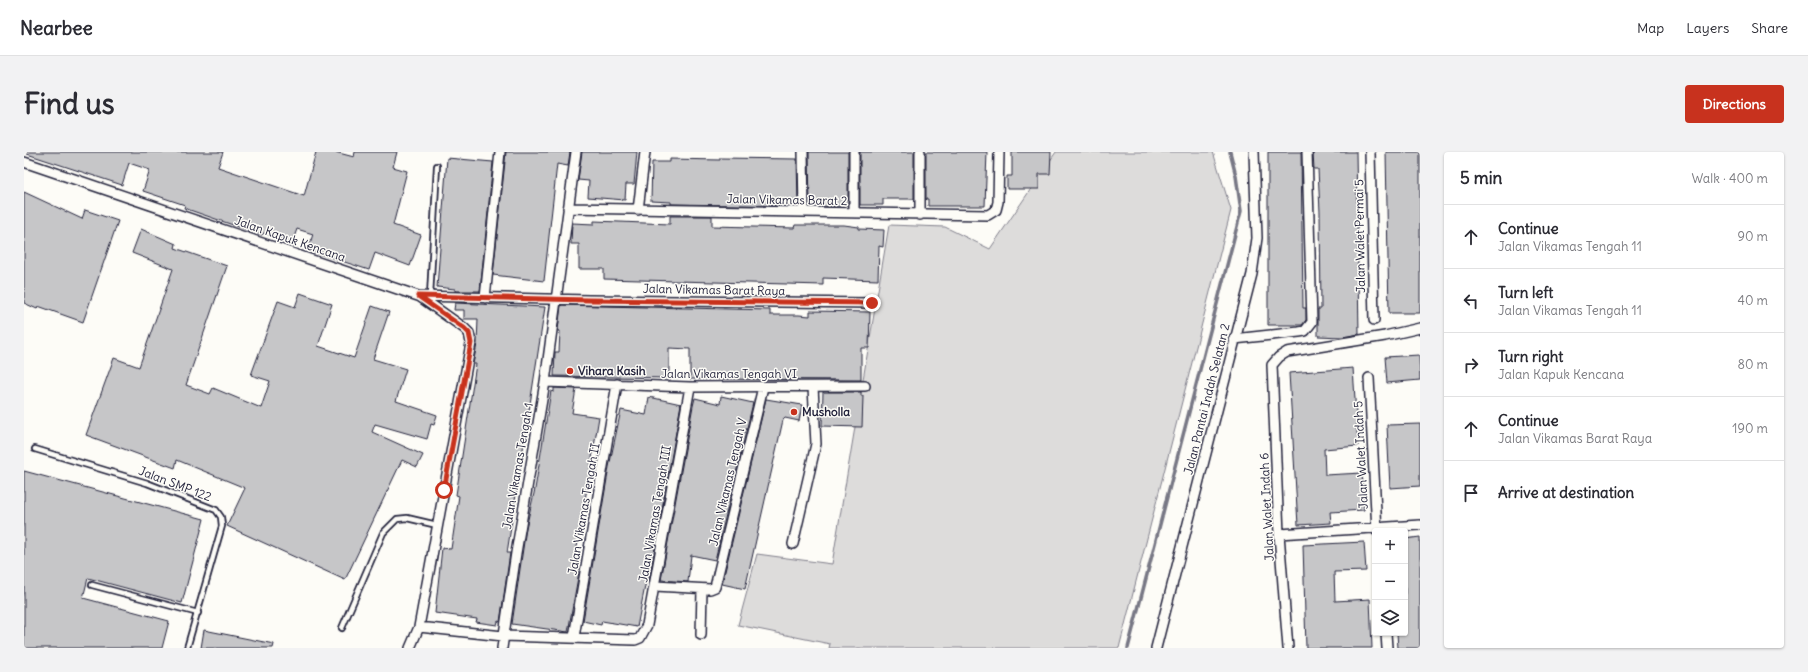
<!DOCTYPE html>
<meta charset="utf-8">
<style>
body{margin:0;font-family:Delius,sans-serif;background:#f2f2f3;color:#2b2b33}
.controls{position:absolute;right:12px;bottom:12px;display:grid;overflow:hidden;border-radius:4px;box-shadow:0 1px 3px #0004}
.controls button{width:36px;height:36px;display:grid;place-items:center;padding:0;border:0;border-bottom:1px solid #e1e1e2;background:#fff;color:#2b2b33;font:20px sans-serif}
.stop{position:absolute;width:12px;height:12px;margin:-9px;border:3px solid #c8321e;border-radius:50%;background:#fff}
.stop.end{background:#c8321e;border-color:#fff;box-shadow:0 1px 4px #0008}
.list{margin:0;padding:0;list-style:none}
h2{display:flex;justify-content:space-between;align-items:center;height:52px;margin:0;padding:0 16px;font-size:17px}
h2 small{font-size:13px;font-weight:400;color:#7c7c81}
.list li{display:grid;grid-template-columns:26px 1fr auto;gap:12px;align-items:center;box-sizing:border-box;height:64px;padding:0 16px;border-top:1px solid #e1e1e2}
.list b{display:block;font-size:15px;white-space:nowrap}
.list p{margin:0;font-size:13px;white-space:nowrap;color:#7c7c81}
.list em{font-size:13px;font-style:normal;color:#7c7c81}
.icon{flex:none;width:22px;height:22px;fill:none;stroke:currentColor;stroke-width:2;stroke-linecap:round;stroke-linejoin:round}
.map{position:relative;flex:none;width:1396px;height:496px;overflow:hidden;border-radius:4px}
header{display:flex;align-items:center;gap:24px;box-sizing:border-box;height:56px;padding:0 20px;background:#fff;border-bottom:1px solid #e1e1e2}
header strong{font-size:19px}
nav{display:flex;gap:22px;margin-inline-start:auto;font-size:14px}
.intro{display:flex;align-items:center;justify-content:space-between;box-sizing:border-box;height:96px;padding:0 24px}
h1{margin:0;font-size:28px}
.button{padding:10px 18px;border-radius:4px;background:#c8321e;color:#fff;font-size:14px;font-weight:700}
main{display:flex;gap:24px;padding:0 24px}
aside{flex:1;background:#fff;border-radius:4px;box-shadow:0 1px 3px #0004}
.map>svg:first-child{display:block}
</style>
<header>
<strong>Nearbee</strong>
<nav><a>Map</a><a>Layers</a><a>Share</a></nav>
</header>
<div class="intro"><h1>Find us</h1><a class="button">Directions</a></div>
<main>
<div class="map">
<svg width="1396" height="496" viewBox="0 0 1396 496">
<rect width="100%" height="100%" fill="#fdfcf7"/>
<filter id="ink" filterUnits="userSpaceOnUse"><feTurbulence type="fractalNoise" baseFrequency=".025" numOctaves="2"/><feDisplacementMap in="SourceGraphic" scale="8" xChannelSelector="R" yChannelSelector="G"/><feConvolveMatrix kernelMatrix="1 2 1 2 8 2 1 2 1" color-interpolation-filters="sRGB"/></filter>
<g filter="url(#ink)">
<path fill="#dddcdb" stroke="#807f8b" d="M 1032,0 L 1189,0 L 1207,58 L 1095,496 L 805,496 L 806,492 L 714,473 L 733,402 L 808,412 L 865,73 L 921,75 L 966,97 Z"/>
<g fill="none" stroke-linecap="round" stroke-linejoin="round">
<path stroke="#787885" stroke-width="3.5" d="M 1104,496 L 1217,59 L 1212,24 L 1206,0"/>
</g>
<path fill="#c6c6c8" stroke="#22223b" d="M 4,0 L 199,0 L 194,15 L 280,44 L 292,0 L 311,0 L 330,5 L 331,0 L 373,0 L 369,15 L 383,19 L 369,73 L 397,83 L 386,114 L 351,101 L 345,118 L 284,98 L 289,82 L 273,77 L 268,91 L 239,81 L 238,83 L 160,56 L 161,53 L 119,39 L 126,18 L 105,11 L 98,33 L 3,2 Z
M 482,0 L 546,0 L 544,14 L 533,12 L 520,129 L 469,123 Z
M 558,0 L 613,0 L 610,32 L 602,32 L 601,48 L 564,45 L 565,29 L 554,28 Z
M 785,0 L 824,0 L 824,53 L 822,53 L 822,55 L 786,54 Z
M 836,0 L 890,0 L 890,47 L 859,47 L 859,53 L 836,53 Z
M 902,0 L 963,0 L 961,54 L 904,54 L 904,47 L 902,47 Z
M 988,0 L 1027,0 L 1026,22 L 1015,22 L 1015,37 L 983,37 L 983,24 L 988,24 Z
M 1244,0 L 1277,0 L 1279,156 L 1282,156 L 1282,168 L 1278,173 L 1244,173 Z
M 1289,0 L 1332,0 L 1335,182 L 1318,185 L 1294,184 L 1294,157 L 1297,157 L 1296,60 L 1294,17 L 1290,17 Z
M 1362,0 L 1396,0 L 1396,161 L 1365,161 Z
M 423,6 L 469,10 L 456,139 L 431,139 L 431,137 L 413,135 Z
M 696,6 L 773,7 L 774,54 L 647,52 L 647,50 L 627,49 L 628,10 L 646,10 L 646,7 L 696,8 Z
M 0,40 L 58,67 L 61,58 L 94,69 L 59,170 L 14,154 L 13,157 L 0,151 Z
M 646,64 L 688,64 L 688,74 L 770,76 L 771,73 L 820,73 L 835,75 L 835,77 L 860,78 L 859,95 L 855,94 L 854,128 L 799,126 L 799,133 L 580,127 L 580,117 L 555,117 L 555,92 L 547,92 L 548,71 L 570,72 L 570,69 L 646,72 Z
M 117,77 L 152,92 L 151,96 L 203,114 L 162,233 L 186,242 L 189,236 L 237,256 L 246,229 L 227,223 L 254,149 L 271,155 L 276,141 L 308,152 L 294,194 L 330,206 L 348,154 L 365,160 L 349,207 L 382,217 L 372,249 L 413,263 L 410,273 L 407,272 L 403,287 L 351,272 L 348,280 L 399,303 L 393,315 L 378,308 L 321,428 L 203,374 L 221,336 L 153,308 L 151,316 L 62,283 L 90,206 L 115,215 L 149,117 L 108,101 Z
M 431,151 L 521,155 L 483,401 L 486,401 L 476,470 L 474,469 L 473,473 L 452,470 L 453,467 L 411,461 L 418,396 L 427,397 L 435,344 L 432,343 L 452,212 L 449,212 L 453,192 L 454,167 L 440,167 L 440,158 L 430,158 Z
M 537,153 L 746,158 L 746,163 L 775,163 L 786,164 L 786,159 L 846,160 L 845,196 L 837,196 L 837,228 L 666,227 L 666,197 L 645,196 L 645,226 L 530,224 L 531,200 L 535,200 L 536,179 L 534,178 Z
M 1395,203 L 1396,228 L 1363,231 L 1361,205 Z
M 1329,216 L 1334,294 L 1300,297 L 1301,323 L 1338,321 L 1340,358 L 1306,360 L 1307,371 L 1274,373 L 1265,221 Z
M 530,236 L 552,237 L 548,261 L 575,265 L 549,419 L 555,420 L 544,480 L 488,472 L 502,376 L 511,337 L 527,239 L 530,240 Z
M 799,240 L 837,240 L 837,244 L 839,244 L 838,275 L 798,274 Z
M 697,244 L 729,251 L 691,408 L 667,403 L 664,430 L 637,428 L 669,254 L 671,246 L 696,252 Z
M 625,245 L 657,252 L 625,429 L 622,429 L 613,475 L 578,469 L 577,473 L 559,469 L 585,315 L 597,258 L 622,263 Z
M 742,247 L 778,253 L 775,269 L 761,266 L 759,268 L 721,437 L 698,432 Z
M 1396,272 L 1396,334 L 1366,336 L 1363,273 Z
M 0,319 L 180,367 L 158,451 L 64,426 L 59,446 L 145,469 L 138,496 L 0,496 Z
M 1396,385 L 1396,496 L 1374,496 L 1373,481 L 1381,481 L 1381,387 Z
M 1340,390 L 1342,419 L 1310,420 L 1311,449 L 1346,447 L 1348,496 L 1282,496 L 1279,393 Z
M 180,478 L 250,492 L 249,496 L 177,496 Z"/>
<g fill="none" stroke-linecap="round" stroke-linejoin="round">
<g stroke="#22223b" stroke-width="8">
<path id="lane" d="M 406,144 L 413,14
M 11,297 L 123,331 L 192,358 L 197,365 L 198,374 L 163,496
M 68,433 L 174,461
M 318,476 L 359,381 L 373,367 L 383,366 L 413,373"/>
</g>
<g stroke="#22223b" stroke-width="12">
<path id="street" d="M 779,0 L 780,60
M 1346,0 L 1350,168
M 0,10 L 394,144 L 565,148 L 848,151
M 544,56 L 964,63 L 972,58 L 974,50 L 975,0
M 614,58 L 621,0
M 830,60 L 830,0
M 896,63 L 896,0
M 461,146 L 476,0
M 1210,187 L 1275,180 L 1281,179 L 1288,170 L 1283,0
M 1345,226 L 1353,379
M 521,230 L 666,235 L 841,234
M 1255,382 L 1396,373
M 769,392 L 792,292 L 789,235
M 631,434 L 686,437 L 691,435 L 739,235
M 395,475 L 479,484 L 611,488 L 616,486 L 623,473 L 666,235
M 1362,481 L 1363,496
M 677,483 L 678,437
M 550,485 L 593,232
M 386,496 L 395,475 L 447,191 L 445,181 L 440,176 L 395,144
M 478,496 L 492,401 L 521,230 L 552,0
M 1132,496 L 1228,122 L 1233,86 L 1230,0
M 1264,496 L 1255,382 L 1248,213 L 1255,205 L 1263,200 L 1361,184 L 1396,176"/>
</g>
<use href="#lane" stroke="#fdfcf7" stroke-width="4.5"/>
<use href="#street" stroke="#fdfcf7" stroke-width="9"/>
</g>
</g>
<g fill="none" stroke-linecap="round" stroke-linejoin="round" filter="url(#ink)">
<path stroke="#c8321e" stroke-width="5" d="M 420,338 L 447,191 L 445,181 L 440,176 L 394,144 L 565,148 L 848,151"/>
</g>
<g fill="#c8321e" stroke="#fdfcf7" stroke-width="1.5">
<circle cx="546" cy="219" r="4"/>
<circle cx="770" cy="260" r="4"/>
</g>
<g text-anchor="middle" stroke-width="3" stroke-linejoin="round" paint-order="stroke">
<g font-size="12" fill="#22223b" stroke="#fdfcf7">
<text transform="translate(763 48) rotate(1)" y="4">Jalan Vikamas Barat 2</text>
<text transform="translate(1336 84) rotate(-91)" y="4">Jalan Walet Permai 5</text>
<text transform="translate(266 87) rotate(19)" y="4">Jalan Kapuk Kencana</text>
<text transform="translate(690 138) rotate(1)" y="4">Jalan Vikamas Barat Raya</text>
<text x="705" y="226">Jalan Vikamas Tengah VI</text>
<text transform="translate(1183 247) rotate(-76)" y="4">Jalan Pantai Indah Selatan 2</text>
<text transform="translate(1337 303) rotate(-93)" y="4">Jalan Walet Indah 5</text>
<text transform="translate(494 314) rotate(-80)" y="4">Jalan Vikamas Tengah 1</text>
<text transform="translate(704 330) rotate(-77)" y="4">Jalan Vikamas Tengah V</text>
<text transform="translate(151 332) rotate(21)" y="4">Jalan SMP 122</text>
<text transform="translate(1243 355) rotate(-93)" y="4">Jalan Walet Indah 6</text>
<text transform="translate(560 357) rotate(-80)" y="4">Jalan Vikamas Tengah II</text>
<text transform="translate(631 362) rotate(-80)" y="4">Jalan Vikamas Tengah III</text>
</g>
<g font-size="12" font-weight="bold" fill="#22223b" stroke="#fdfcf7" text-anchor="start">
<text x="554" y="223">Vihara Kasih</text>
<text x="778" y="264">Musholla</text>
</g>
</g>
</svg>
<div class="controls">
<button>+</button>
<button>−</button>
<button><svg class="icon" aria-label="layers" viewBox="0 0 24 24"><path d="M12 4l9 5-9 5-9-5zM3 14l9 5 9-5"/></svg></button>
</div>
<div class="stop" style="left:420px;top:338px"></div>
<div class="stop end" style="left:848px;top:151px"></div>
</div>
<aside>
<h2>5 min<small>Walk · 400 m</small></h2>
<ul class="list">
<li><svg class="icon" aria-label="ahead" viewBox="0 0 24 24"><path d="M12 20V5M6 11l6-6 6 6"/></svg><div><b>Continue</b><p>Jalan Vikamas Tengah 11</p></div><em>90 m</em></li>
<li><svg class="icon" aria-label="left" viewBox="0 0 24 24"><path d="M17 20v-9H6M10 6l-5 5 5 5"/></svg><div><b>Turn left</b><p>Jalan Vikamas Tengah 11</p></div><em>40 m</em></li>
<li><svg class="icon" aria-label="right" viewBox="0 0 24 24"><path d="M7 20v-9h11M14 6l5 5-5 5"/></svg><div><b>Turn right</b><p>Jalan Kapuk Kencana</p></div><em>80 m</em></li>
<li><svg class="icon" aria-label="ahead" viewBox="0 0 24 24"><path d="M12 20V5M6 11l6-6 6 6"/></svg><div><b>Continue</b><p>Jalan Vikamas Barat Raya</p></div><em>190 m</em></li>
<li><svg class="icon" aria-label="arrive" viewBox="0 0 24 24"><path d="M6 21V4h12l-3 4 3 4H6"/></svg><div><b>Arrive at destination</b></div></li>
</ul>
</aside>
</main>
